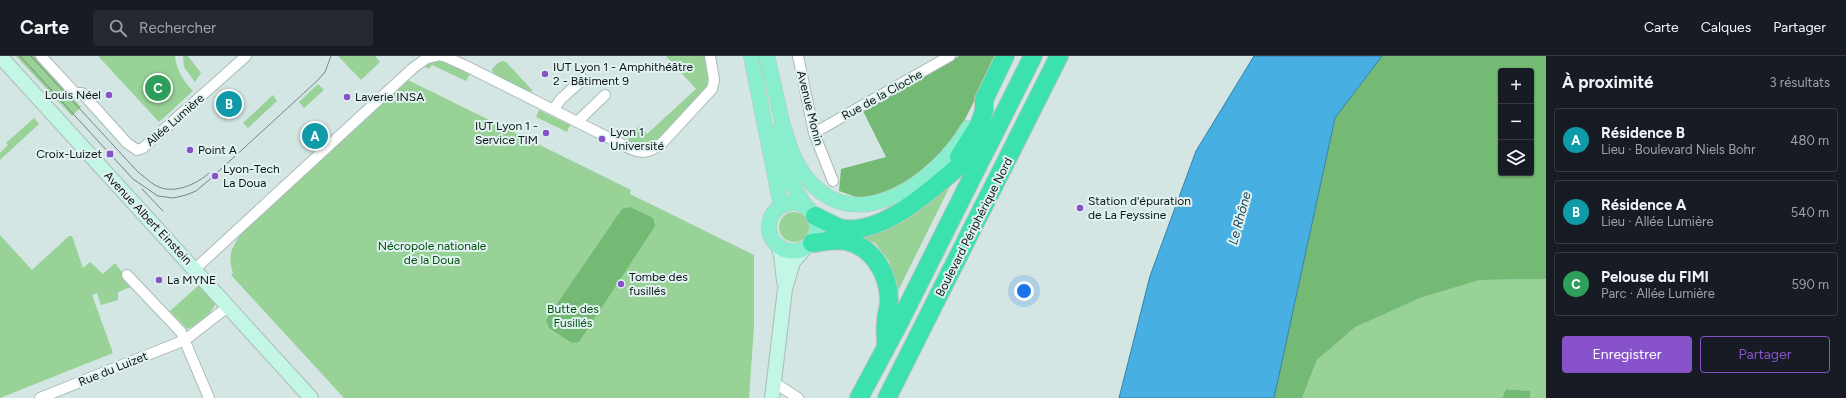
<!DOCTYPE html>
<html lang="fr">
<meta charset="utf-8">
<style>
body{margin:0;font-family:Figtree,sans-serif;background:#242831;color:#f1f3f6}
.controls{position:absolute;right:12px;top:12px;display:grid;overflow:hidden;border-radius:4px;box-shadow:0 1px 3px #0004}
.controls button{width:36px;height:36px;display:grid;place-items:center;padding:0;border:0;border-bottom:1px solid #363941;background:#171b24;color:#f1f3f6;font:20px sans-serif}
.you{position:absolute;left:1024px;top:235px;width:14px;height:14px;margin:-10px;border:3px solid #fff;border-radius:50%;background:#1a73e8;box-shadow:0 0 0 6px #1a73e833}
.badge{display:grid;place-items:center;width:26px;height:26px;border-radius:50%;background:#8852ca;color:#fff;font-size:13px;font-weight:700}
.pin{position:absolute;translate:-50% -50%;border:2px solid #fff;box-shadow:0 1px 4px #0006}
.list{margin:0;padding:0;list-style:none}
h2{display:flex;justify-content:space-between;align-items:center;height:52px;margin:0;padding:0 16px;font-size:17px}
h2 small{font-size:13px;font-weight:400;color:#9ea1a6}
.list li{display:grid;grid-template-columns:26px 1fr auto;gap:12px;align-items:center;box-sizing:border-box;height:64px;margin:0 8px 8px;padding:0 8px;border:1px solid #363941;border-radius:4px}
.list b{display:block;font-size:15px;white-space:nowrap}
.list p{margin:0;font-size:13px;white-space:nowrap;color:#9ea1a6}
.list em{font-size:13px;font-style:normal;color:#9ea1a6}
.actions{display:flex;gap:8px;padding:12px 16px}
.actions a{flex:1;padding:9px 0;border:1px solid #8852ca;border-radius:4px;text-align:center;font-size:14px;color:#8852ca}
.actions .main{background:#8852ca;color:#fff}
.icon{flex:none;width:22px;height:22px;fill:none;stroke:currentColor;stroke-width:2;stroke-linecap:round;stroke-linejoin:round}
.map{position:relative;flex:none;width:1546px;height:342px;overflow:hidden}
header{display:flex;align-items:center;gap:24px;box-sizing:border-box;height:56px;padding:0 20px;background:#171b24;border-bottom:1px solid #363941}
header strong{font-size:19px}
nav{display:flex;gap:22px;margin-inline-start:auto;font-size:14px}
.search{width:280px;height:36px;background:#242831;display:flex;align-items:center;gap:10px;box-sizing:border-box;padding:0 14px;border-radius:4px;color:#9ea1a6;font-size:15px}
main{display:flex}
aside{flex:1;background:#171b24}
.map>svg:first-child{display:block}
</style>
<header>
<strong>Carte</strong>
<div class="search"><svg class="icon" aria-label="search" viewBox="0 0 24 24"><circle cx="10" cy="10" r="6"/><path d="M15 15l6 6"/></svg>Rechercher</div>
<nav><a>Carte</a><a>Calques</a><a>Partager</a></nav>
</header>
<main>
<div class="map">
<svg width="1546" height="342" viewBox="0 0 1546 342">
<rect width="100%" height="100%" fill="#d4e6e4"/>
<path fill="#98d297" d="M 16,0 L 34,0 L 81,51 L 72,60 Z
M 98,0 L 175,0 C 177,16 183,24 193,35 L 159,66 Z
M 183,0 L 188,0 L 201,17 L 195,26 L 184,11 Z
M 338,0 L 375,0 L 380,6 L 361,24 Z
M 666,0 L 707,0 L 710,19 L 708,30 L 653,89 L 640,92 L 629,87 L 628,81 L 639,70 L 647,78 L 696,33 Z
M 434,5 L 447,6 L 470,18 L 466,25 L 432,9 L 429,13 L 423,10 Z
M 504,5 L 507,7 L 532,34 L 531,37 L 493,18 L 492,13 L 499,6 Z
M 408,24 L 631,134 L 630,138 L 754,199 L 754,271 L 749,342 L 344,342 L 231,219 L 233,217 C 226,197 234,189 244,173 Z
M 318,28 L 324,34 L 304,52 L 299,46 Z
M 273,39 L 277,45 L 248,72 L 243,67 Z
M 539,54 L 570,69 L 567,76 L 536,61 Z
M 34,62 L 39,68 L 0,104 L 0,97 L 8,89 L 6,87 Z
M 953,124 L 898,235 L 889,205 L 875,187 L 848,177 Z
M779 171a15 15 0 1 1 30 0a15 15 0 1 1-30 0Z
M 0,179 L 32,214 L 69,180 L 72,180 L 83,212 L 90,206 L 103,218 L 115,207 L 133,230 L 118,236 L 118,244 L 101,249 L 97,237 L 92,239 L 113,297 L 0,342 Z
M 1546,223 L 1546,342 L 1530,342 L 1530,335 L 1506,333 L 1502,342 L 1302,342 L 1317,304 L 1355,270 L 1420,242 L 1480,224 Z
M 199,229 L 214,245 L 215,249 C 209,261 198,269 187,273 L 170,255 Z"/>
<path fill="#74b974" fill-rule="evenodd" d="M 959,0 L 997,0 L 960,73 L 930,109 L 894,136 L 859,142 L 839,135 L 841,113 L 886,101 L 863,55 Z
M 1382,0 L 1546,0 L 1546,223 L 1480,224 L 1420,242 L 1355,271 L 1317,304 L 1302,342 L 1274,342 L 1335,62 ZM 1501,15 L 1531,15 L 1531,117 L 1501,117 Z
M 630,151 L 653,162 L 655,170 L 579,286 L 572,287 L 549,272 L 546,264 L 622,153 Z
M 1506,333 L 1530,335 L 1530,342 L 1502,342 Z"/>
<path fill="#48afe2" stroke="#3680a4" d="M 1254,0 L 1382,0 L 1335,62 L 1274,342 L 1119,342 L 1150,220 L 1196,95 Z"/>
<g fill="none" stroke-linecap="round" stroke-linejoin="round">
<g stroke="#aabbb9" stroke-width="12">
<path id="street" d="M 41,0 L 75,37 L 82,37 L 127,87 L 137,94 L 143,92 L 246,0
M 442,0 L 446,1 L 466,10 L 621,88 C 639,97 646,101 663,86 L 712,33 L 714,24 L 710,0
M 798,0 L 814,77 L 833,125
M 553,54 L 561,43 L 583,23
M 577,66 L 605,39
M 814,77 L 950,0
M 195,213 L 413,12 L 427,2 L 436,0
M 127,219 L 181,276 L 209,342
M 775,327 L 798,342
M 40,342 L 185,284 L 229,250"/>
</g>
<g stroke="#aabbb9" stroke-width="16">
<path id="secondary" d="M 0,0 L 311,342
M 778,190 L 781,199 L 784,225
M 772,342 L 785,233 L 793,206 L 804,193"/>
</g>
<g stroke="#c0c2c1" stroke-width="16">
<path id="primary" d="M 751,0 L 781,150
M 767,0 L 782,66 L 780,83 L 782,99 L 790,125 L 806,151
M 782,66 C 788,85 793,105 806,121 C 856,185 938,124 968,72
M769 171a24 24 0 1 1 48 0a24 24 0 1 1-48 0Z"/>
</g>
<g stroke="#c0c2c1" stroke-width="20">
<path id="highway" d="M 959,101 L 979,69 L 984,55 L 984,44 L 1005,0
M 815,160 C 823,164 832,169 840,172 C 881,181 931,134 959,110 C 964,106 967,100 972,96 C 976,92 983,90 988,87
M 812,187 C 822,186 835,183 846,185 C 873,191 889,218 889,245 C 889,252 886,259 886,266 C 885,273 886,281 886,288
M 859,342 L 898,269 L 1033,0
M 887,342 L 1059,0"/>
</g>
<use href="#street" stroke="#fff" stroke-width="10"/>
<use href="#secondary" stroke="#c4f6e6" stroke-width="14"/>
<use href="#primary" stroke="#89eece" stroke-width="15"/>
<use href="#highway" stroke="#3be2ad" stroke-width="18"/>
<path stroke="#778482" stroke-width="1" d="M 20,0 L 133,123 L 158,140 L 173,142 L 186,139 L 196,135 L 209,124 L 317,25 L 325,16 L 331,0
M 31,0 L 138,116 C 145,121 151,128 159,131 C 175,138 197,128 209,117
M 142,133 L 163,155"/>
</g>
<g fill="#8852ca" stroke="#e1f3f1" stroke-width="1.5">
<circle cx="545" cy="18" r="4"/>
<circle cx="109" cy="39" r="4"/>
<circle cx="347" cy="41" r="4"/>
<circle cx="546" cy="77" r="4"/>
<circle cx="602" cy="83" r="4"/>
<circle cx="190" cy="94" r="4"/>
<rect x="106" y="94" width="8" height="8" rx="2"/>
<circle cx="215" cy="120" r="4"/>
<circle cx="1080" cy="152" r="4"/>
<circle cx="159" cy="224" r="4"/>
<circle cx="621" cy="228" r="4"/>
</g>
<g text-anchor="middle" stroke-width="4" stroke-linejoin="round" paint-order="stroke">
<g font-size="12" fill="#0d1312" stroke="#e1f3f1" text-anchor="start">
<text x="553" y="15">IUT Lyon 1 - Amphithéâtre<tspan x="553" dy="14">2 - Bâtiment 9</tspan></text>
<text x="101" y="43" text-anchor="end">Louis Néel</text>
<text x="355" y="45">Laverie INSA</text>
<text x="538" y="74" text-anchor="end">IUT Lyon 1 -<tspan x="538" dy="14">Service TIM</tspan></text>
<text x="610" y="80">Lyon 1<tspan x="610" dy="14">Université</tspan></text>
<text x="198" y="98">Point A</text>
<text x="102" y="102" text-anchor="end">Croix-Luizet</text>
<text x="223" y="117">Lyon-Tech<tspan x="223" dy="14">La Doua</tspan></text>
<text x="1088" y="149">Station d'épuration<tspan x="1088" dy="14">de La Feyssine</tspan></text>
<text x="629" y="225">Tombe des<tspan x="629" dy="14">fusillés</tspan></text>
<text x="167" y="228">La MYNE</text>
</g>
<g font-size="12" fill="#0d1312" stroke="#e1f3f1">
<text transform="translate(882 39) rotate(-29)" y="4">Rue de la Cloche</text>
<text transform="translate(810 52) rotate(76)" y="4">Avenue Monin</text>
<text transform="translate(175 64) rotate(-41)" y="4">Allée Lumière</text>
<text transform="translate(148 162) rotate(47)" y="4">Avenue Albert Einstein</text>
<text transform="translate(974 171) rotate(-63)" y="4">Boulevard Périphérique Nord</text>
<text transform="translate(113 313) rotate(-22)" y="4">Rue du Luizet</text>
</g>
<g font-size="12" fill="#004f0c" stroke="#e1f3f1">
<text x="432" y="194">Nécropole nationale<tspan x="432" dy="14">de la Doua</tspan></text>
<text x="573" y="257">Butte des<tspan x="573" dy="14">Fusillés</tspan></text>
</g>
<g font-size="13" font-style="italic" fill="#174258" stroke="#e1f3f1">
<text transform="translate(1239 162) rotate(-75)" y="5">Le Rhône</text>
</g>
</g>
</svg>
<div class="controls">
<button>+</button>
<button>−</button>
<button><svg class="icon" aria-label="layers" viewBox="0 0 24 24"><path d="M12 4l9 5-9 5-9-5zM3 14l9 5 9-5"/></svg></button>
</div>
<div class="you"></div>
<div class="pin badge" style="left:315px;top:80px;background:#0f9aa8">A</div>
<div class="pin badge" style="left:229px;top:48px;background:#0f9aa8">B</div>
<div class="pin badge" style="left:158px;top:32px;background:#2e9e5b">C</div>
</div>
<aside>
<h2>À proximité<small>3 résultats</small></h2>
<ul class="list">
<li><span class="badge" style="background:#0f9aa8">A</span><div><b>Résidence B</b><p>Lieu · Boulevard Niels Bohr</p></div><em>480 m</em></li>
<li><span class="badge" style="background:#0f9aa8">B</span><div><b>Résidence A</b><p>Lieu · Allée Lumière</p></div><em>540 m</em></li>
<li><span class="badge" style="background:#2e9e5b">C</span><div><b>Pelouse du FIMI</b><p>Parc · Allée Lumière</p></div><em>590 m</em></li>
</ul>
<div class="actions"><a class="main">Enregistrer</a><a>Partager</a></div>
</aside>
</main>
